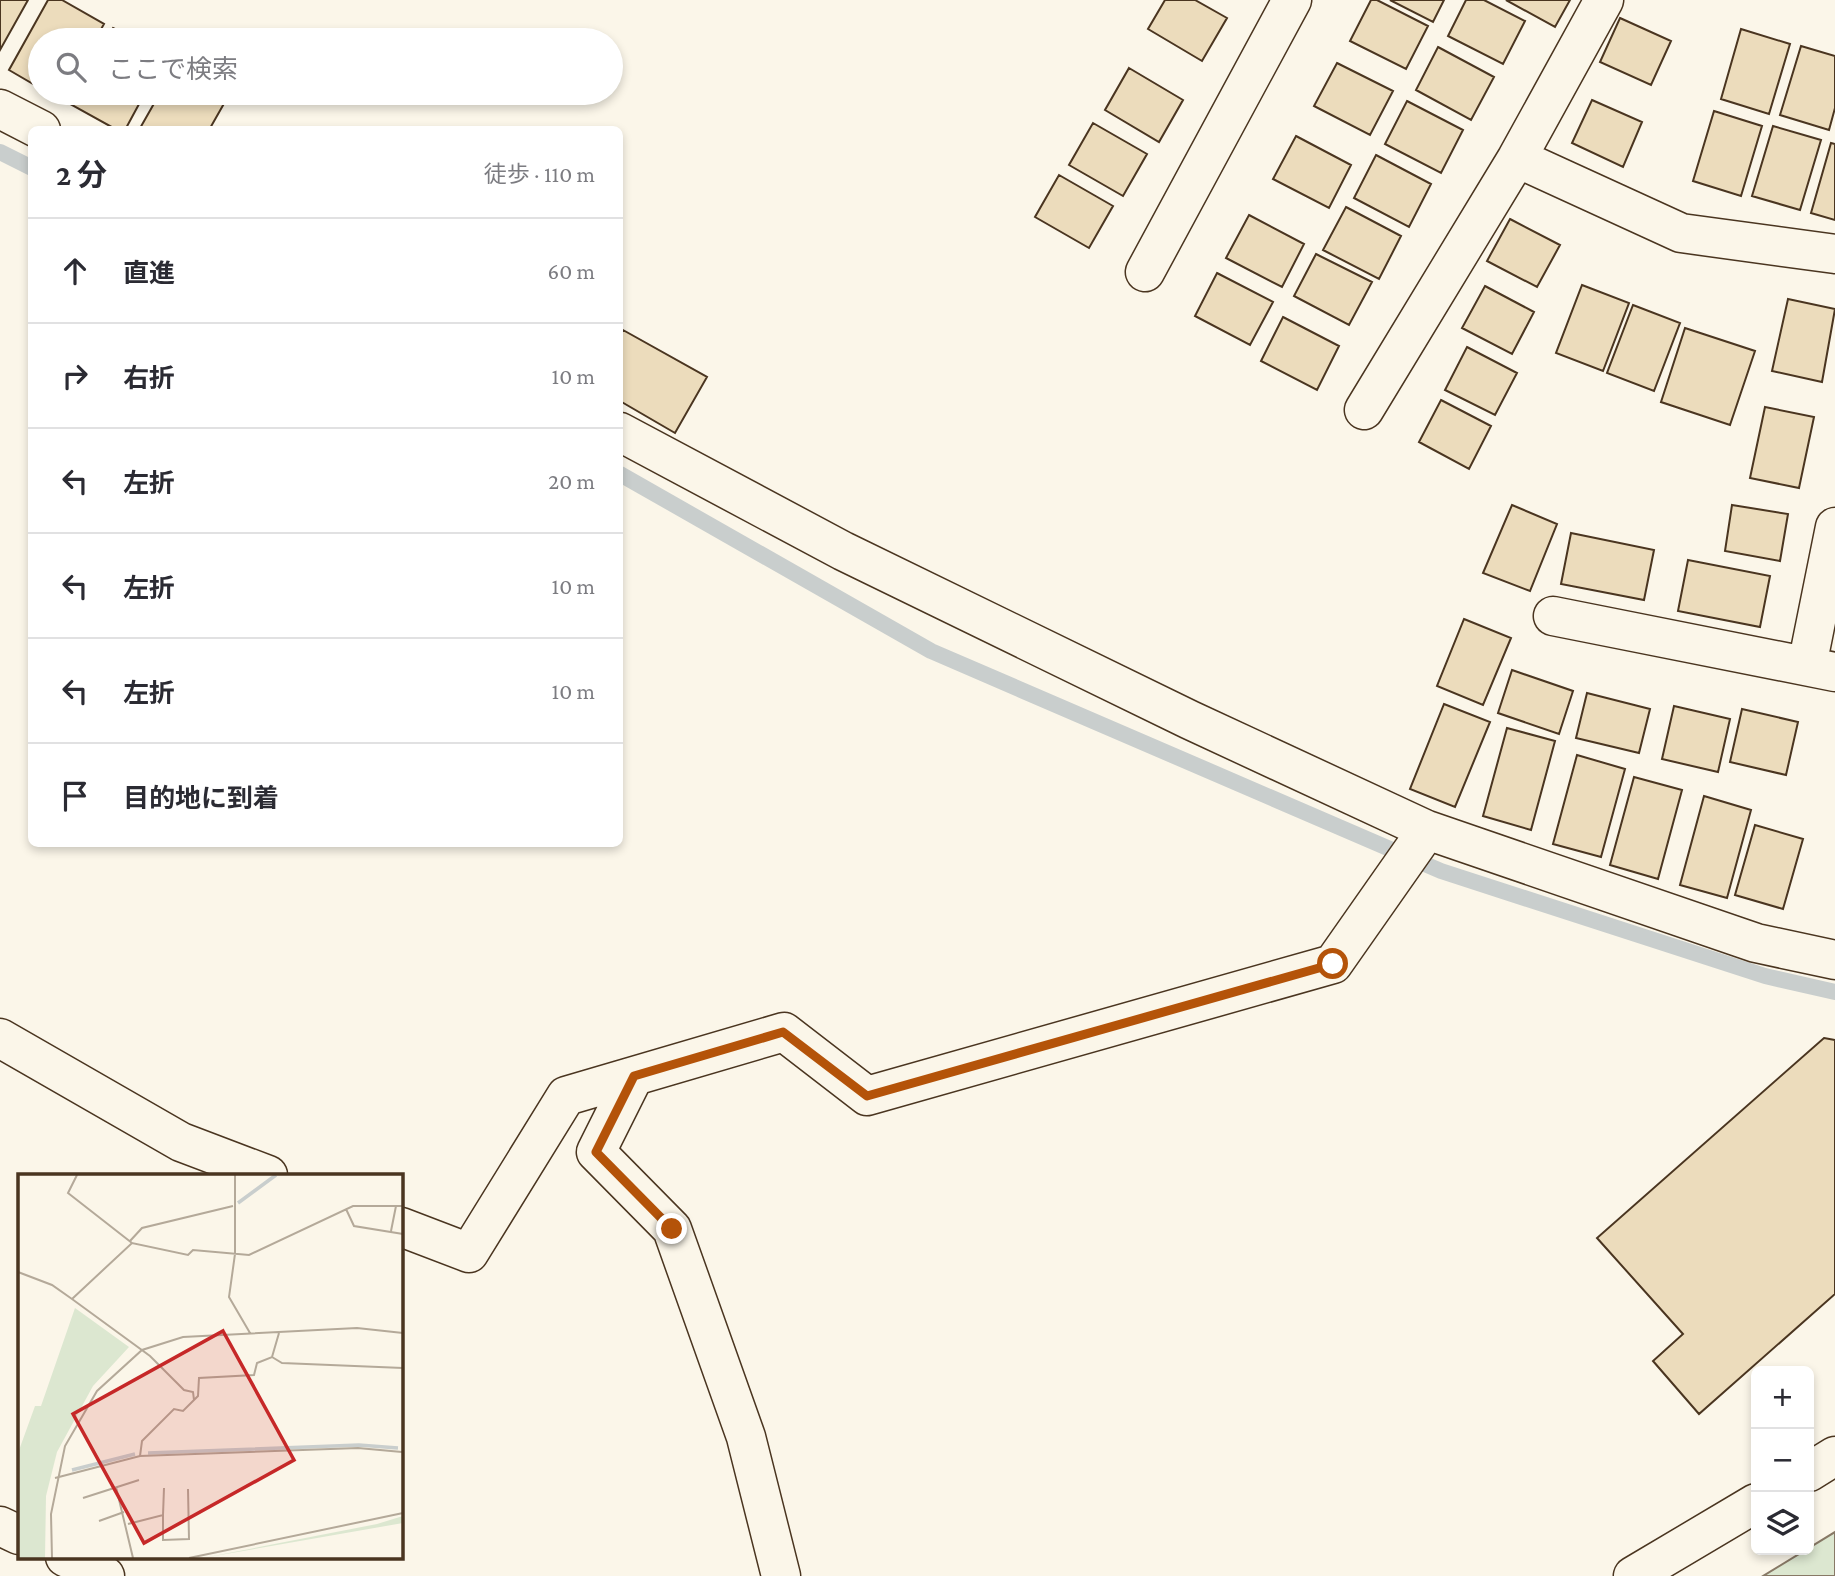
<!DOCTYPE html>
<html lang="ja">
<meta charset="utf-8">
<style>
body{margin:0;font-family:"Crimson Pro","Noto Sans JP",serif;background:#f2f2f3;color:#2b2b33}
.controls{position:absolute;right:21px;bottom:21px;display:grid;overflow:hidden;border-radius:10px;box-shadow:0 4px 10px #0003}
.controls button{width:63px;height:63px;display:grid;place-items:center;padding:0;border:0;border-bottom:2px solid #e1e1e2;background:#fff;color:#2b2b33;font:35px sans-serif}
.stop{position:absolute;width:21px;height:21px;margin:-16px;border:5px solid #b45309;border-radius:50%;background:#fff}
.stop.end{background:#b45309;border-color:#fff;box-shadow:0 2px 7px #0008}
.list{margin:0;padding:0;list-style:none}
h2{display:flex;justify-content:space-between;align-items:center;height:91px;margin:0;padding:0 28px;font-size:30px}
h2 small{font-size:23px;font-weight:400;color:#7c7c81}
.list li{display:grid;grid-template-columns:46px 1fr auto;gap:21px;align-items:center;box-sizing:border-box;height:105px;padding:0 28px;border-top:2px solid #e1e1e2}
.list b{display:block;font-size:26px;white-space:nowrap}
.list em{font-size:23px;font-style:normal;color:#7c7c81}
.icon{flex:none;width:38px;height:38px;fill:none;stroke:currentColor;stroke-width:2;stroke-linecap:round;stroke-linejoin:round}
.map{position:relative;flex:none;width:1835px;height:1576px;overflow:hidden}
.search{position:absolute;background:#fff;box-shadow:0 4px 10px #0003;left:28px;top:28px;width:595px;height:77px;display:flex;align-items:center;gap:18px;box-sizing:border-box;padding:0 24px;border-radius:38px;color:#7c7c81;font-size:26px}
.panel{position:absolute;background:#fff;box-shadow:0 4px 10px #0003;left:28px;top:126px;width:595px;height:721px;border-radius:10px}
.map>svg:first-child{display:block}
</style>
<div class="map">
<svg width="1835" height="1576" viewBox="0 0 1835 1576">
<rect width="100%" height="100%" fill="#fbf6e9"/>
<path fill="#dce7d0" stroke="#887966" stroke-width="2" d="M 1835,1532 L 1835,1576 L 1763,1576 Z"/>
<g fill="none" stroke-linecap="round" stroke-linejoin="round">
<path stroke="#c9cecd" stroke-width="16" d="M 0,152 L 32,168
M 620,474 L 931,651 L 1441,871 L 1765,976 L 1835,992"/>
</g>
<path fill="#ecdcbc" stroke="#4a3520" stroke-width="2" d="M 0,0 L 28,0 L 0,50 Z
M 48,0 L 62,0 L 104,24 L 95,40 L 40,40 L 40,88 L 9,70 Z
M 1165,0 L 1195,0 L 1227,18 L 1202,61 L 1148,29 Z
M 1371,0 L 1377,0 L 1428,26 L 1406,69 L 1350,41 Z
M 1390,0 L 1444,0 L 1433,22 Z
M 1466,0 L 1484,0 L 1525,21 L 1503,64 L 1448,36 Z
M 1506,0 L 1570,0 L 1555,27 Z
M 1620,18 L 1671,41 L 1651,85 L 1600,62 Z
M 113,28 L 135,40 L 106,40 Z
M 1741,29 L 1790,44 L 1769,114 L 1721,99 Z
M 1801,46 L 1835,56 L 1835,108 L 1829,130 L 1780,115 Z
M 1438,47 L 1494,77 L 1471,120 L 1416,90 Z
M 1337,63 L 1393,91 L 1370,135 L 1314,106 Z
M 1129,68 L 1183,100 L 1159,142 L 1105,110 Z
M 77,93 L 145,93 L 125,130 L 117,130 L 70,104 Z
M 160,93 L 230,93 L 209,130 L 139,130 Z
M 1592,100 L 1642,122 L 1623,167 L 1572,143 Z
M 1407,101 L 1463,130 L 1441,173 L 1385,144 Z
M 1714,111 L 1762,126 L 1741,196 L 1693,181 Z
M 1093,123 L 1147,154 L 1123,196 L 1069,165 Z
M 1773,126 L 1821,140 L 1800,210 L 1752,196 Z
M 1296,136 L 1351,165 L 1329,208 L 1273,179 Z
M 1831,143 L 1835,144 L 1835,220 L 1811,213 Z
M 1376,155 L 1431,184 L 1409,227 L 1354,198 Z
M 1059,175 L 1113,206 L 1089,248 L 1035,217 Z
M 1346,207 L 1401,236 L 1379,279 L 1323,250 Z
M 1249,215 L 1304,244 L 1282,287 L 1226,258 Z
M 1510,219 L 1560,245 L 1537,287 L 1487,261 Z
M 1316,254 L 1372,282 L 1349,325 L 1294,296 Z
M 1217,273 L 1273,302 L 1250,345 L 1195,316 Z
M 1582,285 L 1629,303 L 1603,371 L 1556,353 Z
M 1485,286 L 1534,312 L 1512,354 L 1462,328 Z
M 1788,299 L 1835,309 L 1822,382 L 1772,371 Z
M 1633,305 L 1680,323 L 1654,391 L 1607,373 Z
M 1283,317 L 1339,346 L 1317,390 L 1261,361 Z
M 1685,328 L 1755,351 L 1730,425 L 1661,402 Z
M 623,330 L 707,377 L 675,433 L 620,401 L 620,335 Z
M 1467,347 L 1517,373 L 1495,415 L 1445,390 Z
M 1441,400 L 1491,426 L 1469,469 L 1419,442 Z
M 1765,407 L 1814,417 L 1799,488 L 1750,478 Z
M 1512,505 L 1557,524 L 1530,591 L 1483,573 Z
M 1732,505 L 1788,514 L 1780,561 L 1725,551 Z
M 1571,533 L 1654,550 L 1644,600 L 1561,584 Z
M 1688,560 L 1770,576 L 1760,627 L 1678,611 Z
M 1464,619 L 1511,638 L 1483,705 L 1437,686 Z
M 1512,670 L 1573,691 L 1559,734 L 1498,713 Z
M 1587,693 L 1650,709 L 1639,753 L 1576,738 Z
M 1444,704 L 1490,722 L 1455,807 L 1410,789 Z
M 1674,706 L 1730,719 L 1718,772 L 1662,759 Z
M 1742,709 L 1798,722 L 1786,775 L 1730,762 Z
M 1507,728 L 1555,741 L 1531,830 L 1483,816 Z
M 1577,755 L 1625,769 L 1601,857 L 1553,844 Z
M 1634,777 L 1682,790 L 1658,879 L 1610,865 Z
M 1704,796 L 1751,810 L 1727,898 L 1680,885 Z
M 1755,825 L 1803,839 L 1783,909 L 1735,895 Z
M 1824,1038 L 1835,1040 L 1835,1294 L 1699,1414 L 1653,1361 L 1683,1334 L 1597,1238 Z"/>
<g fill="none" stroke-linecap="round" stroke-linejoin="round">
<g stroke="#4a3520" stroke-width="41">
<path id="minor" d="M 1604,0 L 1517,158 L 1681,233 L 1835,254
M 0,109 L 41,130
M 1145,272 L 1292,0
M 1364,410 L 1517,158
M 620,432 L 843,551 L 1190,720 L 1427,830 L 1756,943 L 1835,960
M 1553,616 L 1835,672
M 1807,666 L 1835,527
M 0,1038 L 181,1142 L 268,1175
M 634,1076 L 596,1152 L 672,1229 L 746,1437 L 781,1576
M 401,1227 L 469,1253 L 566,1096 L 784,1032 L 867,1096 L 1333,964 L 1427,830"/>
</g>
<g stroke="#4a3520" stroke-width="41">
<path id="tertiary" d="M 1809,1472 L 1835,1456
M 0,1526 L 19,1535
M 65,1557 L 105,1576
M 1633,1576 L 1756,1503"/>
</g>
<use href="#minor" stroke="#fbf6e9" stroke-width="38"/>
<use href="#tertiary" stroke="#fbf6e9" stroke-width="38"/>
</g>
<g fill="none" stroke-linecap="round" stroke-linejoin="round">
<path stroke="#b45309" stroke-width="9" d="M 672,1229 L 596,1152 L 634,1076 L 783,1032 L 867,1096 L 1333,964"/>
</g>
<g transform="translate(18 1174)">
<rect width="385" height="385" fill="#fbf6e9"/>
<path d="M 57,134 L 111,173 L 75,212 L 39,278 L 28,322 L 27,384 L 0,384 L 0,279 L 17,232 L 23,232 ZM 385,342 L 385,349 L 185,384 L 359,350 Z" fill="#dce7d0"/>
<path fill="none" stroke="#c9cecd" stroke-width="3.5" d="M 220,29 L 258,1M 130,279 L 341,271 L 380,274M 54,296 L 117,280"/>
<path fill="none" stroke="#b4a999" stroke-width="2" d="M 59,1 L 50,19 L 114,69M 217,1 L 217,80 L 211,123 L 232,159M 328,35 L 336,52 L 385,60M 373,57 L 378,32M 112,67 L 124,54 L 215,32M 0,98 L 34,111 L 54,125 L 132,182 L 166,216 L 175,218 L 176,226M 54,125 L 114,69 L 170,81 L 175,76 L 231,81 L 335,32 L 385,32M 254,183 L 261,159M 122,282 L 124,267 L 156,235 L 165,237 L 180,222 L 181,204 L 236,201 L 239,189 L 254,183 L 264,189 L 385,194M 37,304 L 122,282 L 340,274 L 384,278M 98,313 L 115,384M 65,324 L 121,306M 145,341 L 146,314M 81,347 L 106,338M 110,350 L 145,341 L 145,366 L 171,365 L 170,315M 34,384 L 33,340 L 47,272 L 79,217 L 124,176 L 165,163 L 339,154 L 385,159M 171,384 L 385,339"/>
<path fill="#c62828" fill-opacity="0.15" stroke="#c62828" stroke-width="3.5" d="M 205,157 L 276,286 L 126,369 L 55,240 Z"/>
<rect width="385" height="385" fill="none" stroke="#4a3520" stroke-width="3.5"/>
</g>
</svg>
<div class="controls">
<button>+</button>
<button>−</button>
<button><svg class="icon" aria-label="layers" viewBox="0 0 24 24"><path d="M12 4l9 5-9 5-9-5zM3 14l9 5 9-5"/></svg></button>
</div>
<div class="stop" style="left:1333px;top:964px"></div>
<div class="stop end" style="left:672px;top:1229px"></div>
<div class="search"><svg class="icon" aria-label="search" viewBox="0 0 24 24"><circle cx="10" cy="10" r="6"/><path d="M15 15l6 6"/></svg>ここで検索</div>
<section class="panel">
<h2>2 分<small>徒歩 · 110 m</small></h2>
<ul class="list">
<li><svg class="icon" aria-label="ahead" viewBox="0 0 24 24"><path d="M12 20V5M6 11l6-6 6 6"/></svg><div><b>直進</b></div><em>60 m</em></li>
<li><svg class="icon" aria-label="right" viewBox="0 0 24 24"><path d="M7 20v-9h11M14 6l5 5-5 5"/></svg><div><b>右折</b></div><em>10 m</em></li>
<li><svg class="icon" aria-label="left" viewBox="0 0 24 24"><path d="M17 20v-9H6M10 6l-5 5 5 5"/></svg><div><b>左折</b></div><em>20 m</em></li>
<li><svg class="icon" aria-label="left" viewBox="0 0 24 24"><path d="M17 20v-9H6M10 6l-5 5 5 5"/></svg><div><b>左折</b></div><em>10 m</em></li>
<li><svg class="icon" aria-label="left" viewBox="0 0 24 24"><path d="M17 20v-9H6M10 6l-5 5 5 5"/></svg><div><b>左折</b></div><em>10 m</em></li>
<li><svg class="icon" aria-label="arrive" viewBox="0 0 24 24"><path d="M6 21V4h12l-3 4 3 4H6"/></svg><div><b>目的地に到着</b></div></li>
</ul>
</section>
</div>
